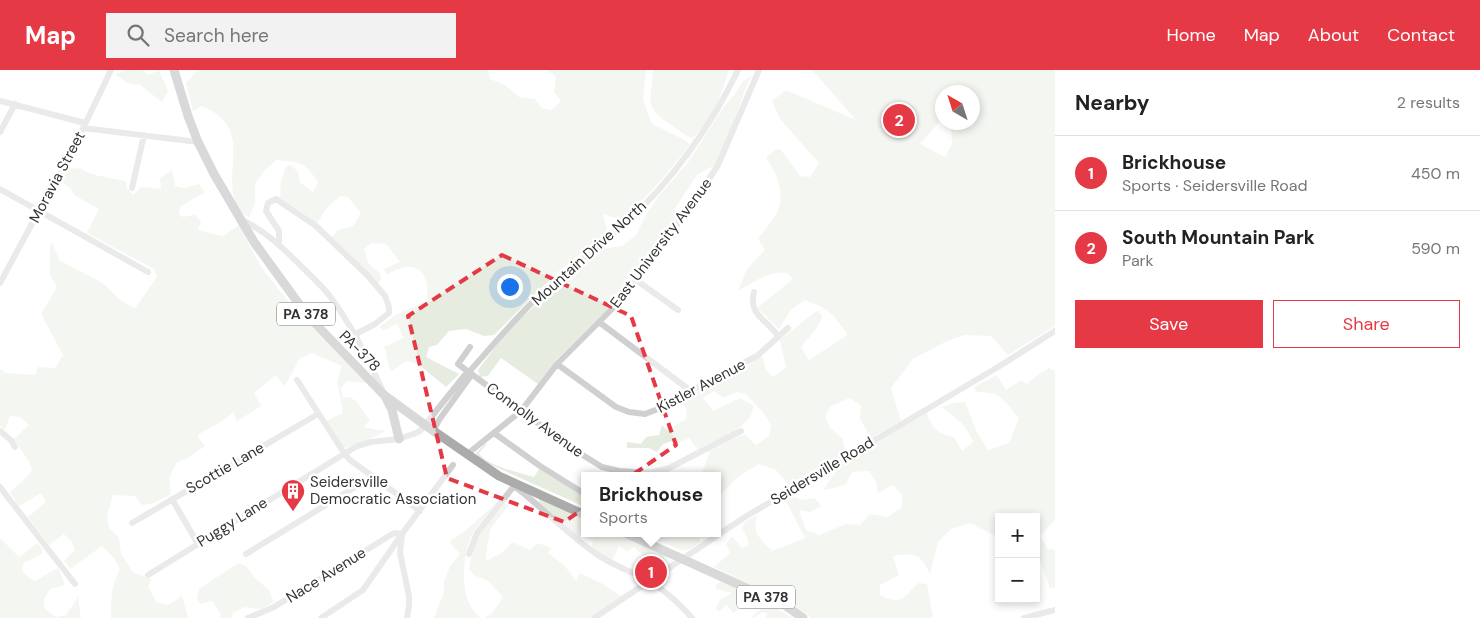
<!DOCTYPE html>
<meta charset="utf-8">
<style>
body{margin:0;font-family:"DM Sans",sans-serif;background:#f2f2f2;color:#222}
.controls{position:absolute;right:15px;bottom:15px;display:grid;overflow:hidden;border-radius:0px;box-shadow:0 2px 8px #0003}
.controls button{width:45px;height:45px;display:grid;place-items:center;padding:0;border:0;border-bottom:1px solid #e0e0e0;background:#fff;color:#222;font:25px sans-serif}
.compass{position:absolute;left:935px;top:15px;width:45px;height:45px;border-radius:50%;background:#fff;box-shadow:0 2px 8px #0003;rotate:321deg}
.you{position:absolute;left:509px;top:216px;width:18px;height:18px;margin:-12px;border:4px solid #fff;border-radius:50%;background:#1a73e8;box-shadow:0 0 0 8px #1a73e833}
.badge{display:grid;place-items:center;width:32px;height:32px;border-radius:50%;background:#e63946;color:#fff;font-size:16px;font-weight:700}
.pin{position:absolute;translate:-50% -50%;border:2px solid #fff;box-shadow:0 1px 5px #0006}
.popup{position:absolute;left:581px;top:402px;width:140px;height:65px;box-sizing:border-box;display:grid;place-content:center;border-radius:0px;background:#fff;filter:drop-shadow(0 1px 4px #0005);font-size:16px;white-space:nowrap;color:#767676}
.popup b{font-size:19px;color:#222}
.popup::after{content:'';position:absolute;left:50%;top:100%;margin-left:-10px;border:10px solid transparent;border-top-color:#fff}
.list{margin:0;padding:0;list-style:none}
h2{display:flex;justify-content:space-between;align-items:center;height:65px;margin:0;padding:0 20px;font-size:21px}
h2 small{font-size:16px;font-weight:400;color:#767676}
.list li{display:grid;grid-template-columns:32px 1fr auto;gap:15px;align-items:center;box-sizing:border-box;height:75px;padding:0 20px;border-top:1px solid #e0e0e0}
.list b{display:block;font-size:19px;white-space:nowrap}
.list p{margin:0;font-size:16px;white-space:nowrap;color:#767676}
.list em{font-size:16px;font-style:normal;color:#767676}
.actions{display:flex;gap:10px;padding:15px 20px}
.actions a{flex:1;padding:11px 0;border:1px solid #e63946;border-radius:0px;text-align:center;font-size:18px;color:#e63946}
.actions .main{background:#e63946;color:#fff}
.icon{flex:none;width:28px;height:28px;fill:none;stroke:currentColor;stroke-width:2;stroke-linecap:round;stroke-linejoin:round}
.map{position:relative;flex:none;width:1055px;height:548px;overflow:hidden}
header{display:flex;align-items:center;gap:30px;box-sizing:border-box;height:70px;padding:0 25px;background:#e63946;color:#fff}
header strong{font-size:24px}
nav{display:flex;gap:28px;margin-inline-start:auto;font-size:18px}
.search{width:350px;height:45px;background:#f2f2f2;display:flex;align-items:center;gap:12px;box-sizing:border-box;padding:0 18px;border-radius:0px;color:#767676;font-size:19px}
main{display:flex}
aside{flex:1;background:#fff}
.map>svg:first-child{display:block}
</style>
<header>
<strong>Map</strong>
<div class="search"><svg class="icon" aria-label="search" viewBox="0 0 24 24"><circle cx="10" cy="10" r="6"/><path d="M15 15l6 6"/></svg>Search here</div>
<nav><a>Home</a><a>Map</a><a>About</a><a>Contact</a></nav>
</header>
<main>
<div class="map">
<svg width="1055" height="548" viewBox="0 0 1055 548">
<rect width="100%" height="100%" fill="#fff"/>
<path fill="#e6ecdf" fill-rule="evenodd" d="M 126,0 L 142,0 L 149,5 L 159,0 L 168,21 L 162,32 L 140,15 L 127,13 L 115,4 Z
M 198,0 L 488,0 L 490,9 L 505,15 L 519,27 L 535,29 L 542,38 L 552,40 L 561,31 L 554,22 L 556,7 L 547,0 L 646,0 L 643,30 L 652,54 L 685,70 L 690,75 C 678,89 634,147 618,148 C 614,148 607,145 603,144 L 608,163 L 566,195 L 537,222 L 494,265 L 484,266 L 466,259 L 449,261 L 437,275 L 429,277 L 426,287 L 459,304 L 446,317 L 418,294 L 406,291 L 392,301 C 386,294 388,285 384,277 L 404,268 L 397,254 L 384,260 L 379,257 L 396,245 L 427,231 C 427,225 428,217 426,211 C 420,191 401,196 387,205 L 384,199 L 400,192 L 386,174 L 372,173 L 364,179 C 366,184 367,192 370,195 C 375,201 382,201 381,211 L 376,213 L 332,167 L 338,160 L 353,156 L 361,143 L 348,127 L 340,126 L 327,138 L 317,153 L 280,128 L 281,111 L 286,97 L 290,95 C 297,99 300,105 300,113 L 307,117 L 313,123 L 318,112 C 304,91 299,92 276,90 L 265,100 L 255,114 L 255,133 L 249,148 C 246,145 240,142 238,137 C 219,101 257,58 201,36 L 193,41 L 186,13 Z
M 653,0 L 729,0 C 723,21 710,55 692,68 C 684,65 678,59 671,55 C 642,36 652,30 653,0 Z
M 812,0 L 1055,0 L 1055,256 L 1008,285 L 991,266 L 964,265 L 945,272 L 913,289 L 891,318 L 901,351 L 871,368 L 860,349 L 861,335 L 849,328 L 830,337 L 825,347 L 831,359 L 842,368 L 846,383 L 790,416 L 776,400 L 759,394 L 739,406 L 717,428 L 717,406 L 701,406 L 710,381 L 739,366 L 746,365 L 756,375 L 769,366 L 771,355 L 763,342 L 746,324 L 737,322 L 723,328 L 714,321 L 703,328 L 713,341 L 740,328 L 753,335 C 755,357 714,370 698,380 L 689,368 L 675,374 L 672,371 L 663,374 L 657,382 L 649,378 L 627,378 L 627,372 L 641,374 L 646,367 L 659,365 L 662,355 L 667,360 L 686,349 L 687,341 L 682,331 L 715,311 L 739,301 L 762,286 L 766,300 L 773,307 L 786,297 L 780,270 L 814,243 L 818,241 L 822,245 C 821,256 808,268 801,277 L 809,290 L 846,266 L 847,263 C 831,243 830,238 804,230 L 791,240 L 779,259 L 757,238 L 793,209 L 787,203 C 769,201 753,212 738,221 L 747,199 L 765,180 L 758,169 C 764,160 772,152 777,143 C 786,124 777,104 766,88 L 776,79 L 781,80 L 800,106 L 810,107 L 819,93 L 780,49 L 772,31 L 786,20 L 856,50 ZM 942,22 L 972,22 L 972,52 L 951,53 L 952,74 L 945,87 L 920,74 L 942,49 Z
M 753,5 L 748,12 L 728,67 L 715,95 L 697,105 L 674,140 L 682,144 L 636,207 L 615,232 L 557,289 L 538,314 L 501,288 L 488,306 L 480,307 L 478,300 L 496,276 L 520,249 L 566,208 L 602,179 L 622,176 L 636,165 L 647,143 L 658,127 L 689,91 L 723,38 L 735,24 L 743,11 Z
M 80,98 C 94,108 110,106 127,112 L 126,117 L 133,125 L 141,117 L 161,119 L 160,108 L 172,100 L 175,116 L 184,118 L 199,114 L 205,122 L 180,137 L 179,144 L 183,147 L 195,145 L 201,152 L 198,160 L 223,166 L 239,155 C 248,171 255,188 265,202 C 295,243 332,277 367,313 L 347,311 L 341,318 L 343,328 L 350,327 L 357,332 L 370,351 L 363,357 L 377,360 L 386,360 C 373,370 362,369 347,378 L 343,377 L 326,351 L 343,343 L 337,311 L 342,296 L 312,283 L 299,289 L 291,305 L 284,316 L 276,305 L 254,323 L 261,336 L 237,351 L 233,342 C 223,353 209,357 197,366 L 205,376 L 188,388 L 177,392 L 169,408 L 171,424 L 154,433 L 142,435 L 135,426 L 113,425 L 107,446 L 109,458 L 119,468 L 121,484 L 133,502 L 151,509 L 148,517 L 157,533 L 168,535 L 182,526 L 188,548 L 111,548 C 111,530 111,515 120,499 L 114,488 L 102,476 L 70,499 L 64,491 L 75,480 L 72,472 L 64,464 L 49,475 L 28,447 L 46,432 L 41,423 L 19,436 L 10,422 L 24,410 L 32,400 L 28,390 L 14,369 L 29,355 L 20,347 L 10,346 L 5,360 L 0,356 L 0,299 L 6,303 L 35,305 L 38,297 L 55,298 L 63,285 L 41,244 L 57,217 L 50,205 L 50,173 L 53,174 L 59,190 L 104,214 L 120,230 L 135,238 L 157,207 L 154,199 L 87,163 L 99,139 L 74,125 L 71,119 L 61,111 L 69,99 Z
M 1049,298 L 1055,301 L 1055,450 L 1040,466 L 1048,479 L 1055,480 L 1055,518 L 1050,518 C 1047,510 1040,487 1036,483 L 1036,447 L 999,447 L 999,468 L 970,453 L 951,459 L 938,472 L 930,504 C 920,483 915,483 893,486 L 899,505 L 880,515 L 880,525 C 902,536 903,528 918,513 L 927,514 L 933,548 L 812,548 L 795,536 L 714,497 L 730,483 L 726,474 L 732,466 L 742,478 L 748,476 L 748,469 L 742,458 L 745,452 L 758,445 C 750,462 761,469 772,481 L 805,468 L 787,433 L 786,427 L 792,425 L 801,430 L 815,428 L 821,436 L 810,442 L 799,440 L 806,460 L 819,465 L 846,454 L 860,455 L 870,444 L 888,447 L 902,437 L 902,425 L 893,415 L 878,423 L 876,412 L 869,401 L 852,402 L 846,414 L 835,418 L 823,420 L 842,393 L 927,342 C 929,356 940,365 954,367 L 962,381 L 973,372 C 966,354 957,349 942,337 L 954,333 L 965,332 L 977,362 L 988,380 L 1009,373 L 1019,348 C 1001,328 1004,323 976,322 L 974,317 L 997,305 L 1006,320 L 1021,310 L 1027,314 L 1035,307 Z
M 485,374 L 487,374 L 479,383 C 484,395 521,403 534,407 L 539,399 L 585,427 L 585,437 L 478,389 L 476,383 Z
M 539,428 L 585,449 L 585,463 L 615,463 L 665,486 C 654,502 643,484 634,477 L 627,481 L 619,476 L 612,491 L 591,477 L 593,471 L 582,464 L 580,469 L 539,433 Z
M 501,429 C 492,440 480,451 473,463 C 464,477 462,509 466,525 C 468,534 474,541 480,548 L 434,548 L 444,522 L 444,512 L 450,496 L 460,484 L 449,472 L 466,460 Z
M 504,433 L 509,435 L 491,458 L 487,476 L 486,491 L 503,482 L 512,472 L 530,480 L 538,473 L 551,478 L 548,483 L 564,495 L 576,511 L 580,503 L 603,514 L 621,526 L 589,548 L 485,548 L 493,542 L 503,527 L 488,511 L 474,505 L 469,499 L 474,473 L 481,461 Z
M 643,463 L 699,463 L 697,465 L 701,472 L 688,480 L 680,480 Z
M 0,468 L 19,487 L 37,473 L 42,478 L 42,484 L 23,493 L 23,503 L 35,511 L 58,498 L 65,515 L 50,519 L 44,529 L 44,538 L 56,547 L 66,545 L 78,527 L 81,548 L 0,548 Z
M 238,493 L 246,496 L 255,508 L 269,520 L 274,532 L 261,539 L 244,537 L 233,543 L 231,548 L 220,548 L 221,544 L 212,531 L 200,534 L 197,529 L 199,519 Z
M 721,511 L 762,530 L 793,548 L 766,548 L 767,543 L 762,542 L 754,548 L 750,548 L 765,536 L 760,531 L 757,534 L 751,532 L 733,543 L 727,535 L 718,542 L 716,538 L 720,530 L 732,523 L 717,519 L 715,516 Z"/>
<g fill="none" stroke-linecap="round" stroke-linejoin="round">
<path stroke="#d0d0d0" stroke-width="6" d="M 0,31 L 85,53
M 83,58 L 198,72
M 0,62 L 15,34
M 132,118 L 144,65
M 0,119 L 148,202
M 242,150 C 265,161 282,177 300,195 C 310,205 320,214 329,225 C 351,254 367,287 382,319
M 279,174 L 279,161 L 266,141 L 268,133 L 276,129 L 316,156 L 369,207 L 385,226 L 389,237 L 389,243 L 375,254 L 354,265
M 636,210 L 678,240
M 0,213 L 54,113 L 66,94 L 111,0
M 754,222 C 748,246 767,249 778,266
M 599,252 L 691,321
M 470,277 L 458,294 L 573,379 L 602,397 L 619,401 L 648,403 L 667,399 L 741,361
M 557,294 L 616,337 L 629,342 L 645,344 L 663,337 L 717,306 L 757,286 L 788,258
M 297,310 L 344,383 L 350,390 L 420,441
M 0,361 L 11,370 L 15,377
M 433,362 L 439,350 L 470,307 L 469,302
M 494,363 L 540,396 L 585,424
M 466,385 L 521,341 L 557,294 L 617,234 L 636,210 L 694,132 L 718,95 L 759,0
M 513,415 C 541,436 566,463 595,483 C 611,495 631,501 649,511 C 666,521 679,533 692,548
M 0,417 L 75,514
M 172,429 L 198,474
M 132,453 L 318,344
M 246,484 L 373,406
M 469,484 L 477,463 L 514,416
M 148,505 L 357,376 L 371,372 L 399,369 L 416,363 L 420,361 L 465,305 L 469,302 C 493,275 517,246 544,221 C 570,197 599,177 626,153 C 671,112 712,55 738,0
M 248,548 L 274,537 L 394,463 L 402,464 L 363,520 L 321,548
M 407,548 L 409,535 L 409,526 L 400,483 L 402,464 L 453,395
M 594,548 L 745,447 L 998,297 L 1055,261
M 1024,548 L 1055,540"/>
<path stroke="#ababab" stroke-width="9" d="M 174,0 L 188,46 L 198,72 L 214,104 L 254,172 L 307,245 L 384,325 L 425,355 L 499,406 L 585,445
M 386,328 L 392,340 L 399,369
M 625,463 L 786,536 L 803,548"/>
</g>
<path d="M0 0H1055V548H0ZM 502,185 L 631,246 L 676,375 L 564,452 L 447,408 L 408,246 Z" fill="#fff" fill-opacity=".55" fill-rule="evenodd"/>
<path fill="none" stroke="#e63946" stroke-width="4" stroke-dasharray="10 6" stroke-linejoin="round" d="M 502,185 L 631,246 L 676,375 L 564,452 L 447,408 L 408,246 Z"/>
<defs>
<g id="building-pin" transform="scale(1.25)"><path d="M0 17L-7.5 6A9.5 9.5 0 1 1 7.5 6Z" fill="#e63946" stroke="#fff"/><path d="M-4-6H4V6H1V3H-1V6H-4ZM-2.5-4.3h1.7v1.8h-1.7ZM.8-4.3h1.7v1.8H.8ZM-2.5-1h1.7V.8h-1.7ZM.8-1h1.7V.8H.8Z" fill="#fff"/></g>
</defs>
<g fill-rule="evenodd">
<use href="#building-pin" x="293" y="421"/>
</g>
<g text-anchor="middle" stroke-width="5" stroke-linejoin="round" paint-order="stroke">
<g fill="#fff" stroke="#707070" stroke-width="1">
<rect x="277" y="232.5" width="58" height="23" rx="4"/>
<rect x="737" y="515.5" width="58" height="23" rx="4"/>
</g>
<g font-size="14" font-weight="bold" fill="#333">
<text x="306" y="249">PA 378</text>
<text x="766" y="532">PA 378</text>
</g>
<g font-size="15" fill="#333" stroke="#fff">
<text transform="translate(57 107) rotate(-62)" y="5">Moravia Street</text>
<text transform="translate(661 173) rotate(-53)" y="5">East University Avenue</text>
<text transform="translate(589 183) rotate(-42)" y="5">Mountain Drive North</text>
<text transform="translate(360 281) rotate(45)" y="5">PA-378</text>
<text transform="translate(701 316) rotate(-28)" y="5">Kistler Avenue</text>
<text transform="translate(535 350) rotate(36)" y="5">Connolly Avenue</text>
<text transform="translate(225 398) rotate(-30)" y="5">Scottie Lane</text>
<text transform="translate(822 401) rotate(-31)" y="5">Seidersville Road</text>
<text transform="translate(232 452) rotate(-32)" y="5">Puggy Lane</text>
<text transform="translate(326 505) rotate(-32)" y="5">Nace Avenue</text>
</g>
<g font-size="15" fill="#333" stroke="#fff" text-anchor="start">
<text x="310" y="417">Seidersville<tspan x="310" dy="17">Democratic Association</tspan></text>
</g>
</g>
</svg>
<div class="controls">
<button>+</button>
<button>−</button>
</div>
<svg class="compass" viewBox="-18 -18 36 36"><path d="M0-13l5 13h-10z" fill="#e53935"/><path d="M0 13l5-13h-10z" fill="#767676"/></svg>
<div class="you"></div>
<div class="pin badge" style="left:651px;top:502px">1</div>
<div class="popup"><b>Brickhouse</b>Sports</div>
<div class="pin badge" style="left:899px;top:50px">2</div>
</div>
<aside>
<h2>Nearby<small>2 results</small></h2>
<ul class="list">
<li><span class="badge">1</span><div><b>Brickhouse</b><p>Sports · Seidersville Road</p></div><em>450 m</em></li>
<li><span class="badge">2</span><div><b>South Mountain Park</b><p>Park</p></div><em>590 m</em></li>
</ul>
<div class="actions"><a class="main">Save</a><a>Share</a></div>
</aside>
</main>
